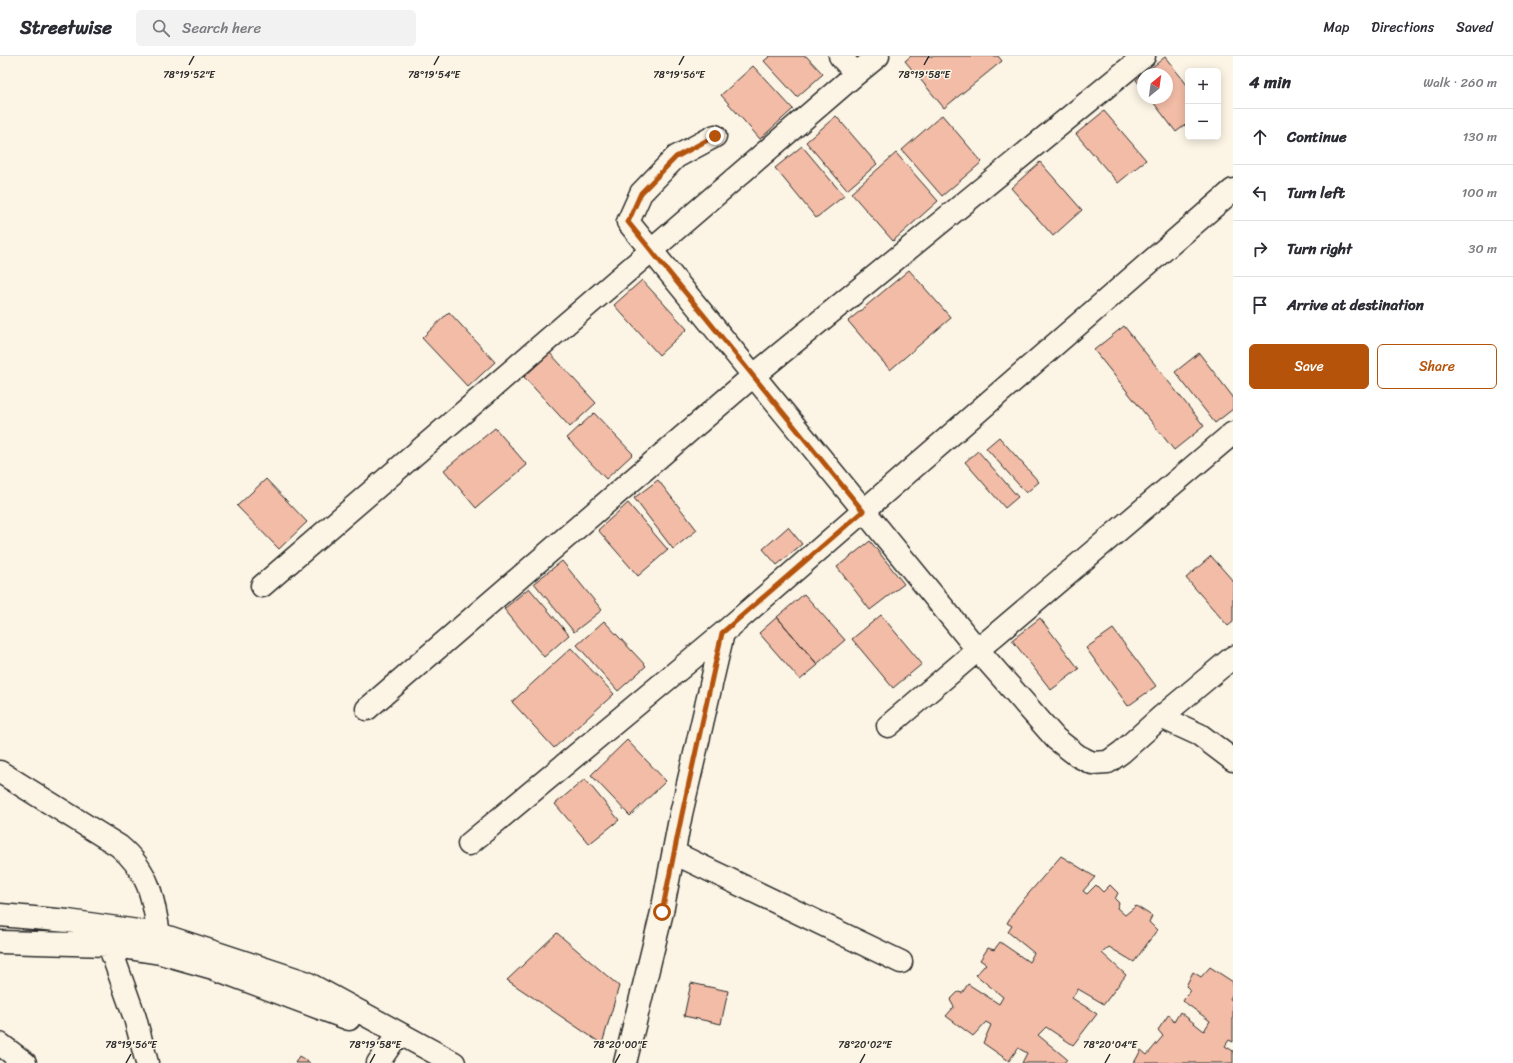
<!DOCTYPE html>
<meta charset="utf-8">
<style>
body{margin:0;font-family:Sriracha,sans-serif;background:#f2f2f3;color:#2b2b33}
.controls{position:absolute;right:12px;top:12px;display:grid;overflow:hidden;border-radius:6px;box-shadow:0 2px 10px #0003}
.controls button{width:36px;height:36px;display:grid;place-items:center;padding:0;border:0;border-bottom:1px solid #e1e1e2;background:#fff;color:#2b2b33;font:20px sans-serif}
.compass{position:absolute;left:1137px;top:12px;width:36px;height:36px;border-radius:50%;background:#fff;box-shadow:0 2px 10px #0003;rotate:29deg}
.stop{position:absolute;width:12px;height:12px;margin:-9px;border:3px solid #b45309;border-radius:50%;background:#fff}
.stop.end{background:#b45309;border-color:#fff;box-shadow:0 1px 4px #0008}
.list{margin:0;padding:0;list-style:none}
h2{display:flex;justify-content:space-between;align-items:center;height:52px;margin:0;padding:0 16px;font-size:17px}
h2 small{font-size:13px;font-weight:400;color:#7c7c81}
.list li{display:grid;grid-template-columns:26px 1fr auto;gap:12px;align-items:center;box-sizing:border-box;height:56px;padding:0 16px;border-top:1px solid #e1e1e2}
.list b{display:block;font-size:15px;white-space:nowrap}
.list em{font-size:13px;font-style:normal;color:#7c7c81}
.actions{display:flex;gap:8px;padding:12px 16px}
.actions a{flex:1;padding:9px 0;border:1px solid #b45309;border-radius:6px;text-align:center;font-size:14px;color:#b45309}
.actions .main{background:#b45309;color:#fff}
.icon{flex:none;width:22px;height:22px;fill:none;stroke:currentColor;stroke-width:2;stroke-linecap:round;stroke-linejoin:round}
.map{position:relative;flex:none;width:1233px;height:1007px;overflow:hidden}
header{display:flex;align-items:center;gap:24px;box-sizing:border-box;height:56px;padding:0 20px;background:#fff;border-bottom:1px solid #e1e1e2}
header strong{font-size:19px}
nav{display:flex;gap:22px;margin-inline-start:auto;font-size:14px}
.search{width:280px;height:36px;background:#f2f2f3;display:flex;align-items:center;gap:10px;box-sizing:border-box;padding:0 14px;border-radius:6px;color:#7c7c81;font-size:15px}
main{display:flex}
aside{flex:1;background:#fff}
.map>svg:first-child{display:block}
</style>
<header>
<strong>Streetwise</strong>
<div class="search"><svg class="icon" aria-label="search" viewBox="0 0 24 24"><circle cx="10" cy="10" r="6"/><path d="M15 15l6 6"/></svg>Search here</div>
<nav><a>Map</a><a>Directions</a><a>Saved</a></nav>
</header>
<main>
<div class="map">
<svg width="1233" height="1007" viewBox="0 0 1233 1007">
<rect width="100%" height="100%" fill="#fcf5e5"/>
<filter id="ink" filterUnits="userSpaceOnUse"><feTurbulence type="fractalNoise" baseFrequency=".025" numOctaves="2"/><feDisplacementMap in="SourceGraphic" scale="8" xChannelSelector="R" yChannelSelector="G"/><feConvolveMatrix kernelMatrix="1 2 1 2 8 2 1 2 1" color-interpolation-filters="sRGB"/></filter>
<g filter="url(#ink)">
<path fill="#f2bca6" stroke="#2b2b2b" d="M 770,0 L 806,0 L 823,18 L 797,41 L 764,5 Z
M 911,0 L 998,0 L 1002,5 L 944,52 L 905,5 Z
M 1165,1 L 1188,30 L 1188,67 L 1176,76 L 1150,42 L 1167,42 L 1167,18 L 1143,18 L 1143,33 L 1136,24 Z
M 753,10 L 793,53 L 760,83 L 721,39 Z
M 1104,55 L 1146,104 L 1118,127 L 1076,78 Z
M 942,59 L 982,106 L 942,140 L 902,94 Z
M 836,60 L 877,108 L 847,134 L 806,86 Z
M 802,90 L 844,140 L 816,162 L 775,112 Z
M 896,97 L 938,145 L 893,185 L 851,137 Z
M 1040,106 L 1082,154 L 1053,180 L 1011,132 Z
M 909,214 L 951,262 L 890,314 L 848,265 Z
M 642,224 L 687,273 L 659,299 L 614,249 Z
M 449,256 L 495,306 L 468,331 L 422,282 Z
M 1124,270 L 1204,370 L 1174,394 L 1094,294 Z
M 550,297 L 596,347 L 570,371 L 524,321 Z
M 1199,297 L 1233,341 L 1233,353 L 1215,367 L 1175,316 Z
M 594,357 L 633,398 L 606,423 L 567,382 Z
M 495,372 L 527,409 L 476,452 L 444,414 Z
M 999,381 L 1039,426 L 1026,437 L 986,392 Z
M 978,395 L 1018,441 L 1005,452 L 965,406 Z
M 266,423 L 307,466 L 279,493 L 237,450 Z
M 658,424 L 697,474 L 673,493 L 634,442 Z
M 628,447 L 668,494 L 638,520 L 598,474 Z
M 788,471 L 802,488 L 777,509 L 763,493 Z
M 870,485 L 904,528 L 870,554 L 837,511 Z
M 1211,500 L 1233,525 L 1233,566 L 1228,570 L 1186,522 Z
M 562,505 L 602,554 L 574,576 L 534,527 Z
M 529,532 L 569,579 L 544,601 L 504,553 Z
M 804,538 L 845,584 L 817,608 L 777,561 Z
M 881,559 L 922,608 L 893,632 L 852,583 Z
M 777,561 L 818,609 L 800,624 L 759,577 Z
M 1040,562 L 1079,613 L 1051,634 L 1012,584 Z
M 604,565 L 646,610 L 618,635 L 577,589 Z
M 1113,573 L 1156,630 L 1128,650 L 1086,592 Z
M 571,592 L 614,638 L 554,692 L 512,646 Z
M 627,684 L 666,725 L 630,760 L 591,719 Z
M 585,723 L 619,764 L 589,788 L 555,748 Z
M 1061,800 L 1095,821 L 1083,835 L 1087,838 L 1096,829 L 1103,836 L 1110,829 L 1118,837 L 1115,843 L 1119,847 L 1117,852 L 1125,859 L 1136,850 L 1152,860 L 1149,866 L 1157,874 L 1134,906 L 1109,891 L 1102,897 L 1126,919 L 1104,948 L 1078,933 L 1072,942 L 1097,958 L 1073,989 L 1046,971 L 1038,979 L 1067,1003 L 1064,1007 L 1022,1007 L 1027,997 L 1018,992 L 1009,1005 L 983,987 L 991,969 L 986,966 L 973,980 L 946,960 L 954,951 L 950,944 L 958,936 L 962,937 L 968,928 L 999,948 L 1003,941 L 976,919 L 986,908 L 980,904 L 988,892 L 994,894 L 1000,886 L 1029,906 L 1034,897 L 1008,876 L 1012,870 L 1007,867 L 1017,851 Z
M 557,877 L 619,930 L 602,988 L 507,924 Z
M 1210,911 L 1233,926 L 1233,937 L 1230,943 L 1233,945 L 1233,986 L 1229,984 L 1225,990 L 1233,995 L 1233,1007 L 1134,1007 L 1141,994 L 1147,999 L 1163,980 L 1158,974 L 1169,958 L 1174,966 L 1180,956 L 1204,975 L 1210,965 L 1183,945 L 1190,934 L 1186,930 L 1193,916 L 1201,921 Z
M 691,927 L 728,935 L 721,968 L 684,960 Z
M 299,1000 L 310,1007 L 295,1007 Z"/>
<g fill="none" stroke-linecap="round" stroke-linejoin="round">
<g stroke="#2b2b2b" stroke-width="25">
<path id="minor" d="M 856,18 L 878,0
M 715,80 L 676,101 L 641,137 L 628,166 L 977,593 L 1056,683 L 1078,700 L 1092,707 L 1108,706 L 1122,696 L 1161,661 L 1233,601
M 262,530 L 856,18 L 840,0
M 367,653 L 753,320 L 1144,0
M 1161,661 L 1200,679 L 1233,704
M 888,670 L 1233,377
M 0,716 L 119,790 C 149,815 153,841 159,878 L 305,926 L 454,1007
M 469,788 L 723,577 L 1233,134
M 674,797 L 901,906
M 0,859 L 68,865 L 159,878
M 0,886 L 109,889 L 160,897 L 213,912 L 349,963
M 109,889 L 135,962 L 147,1007
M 0,988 L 25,1007
M 378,1007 L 396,981
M 625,1007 L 662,856 L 681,758 L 723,577"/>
</g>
<use href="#minor" stroke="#fcf5e5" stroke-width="22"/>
</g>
</g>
<g fill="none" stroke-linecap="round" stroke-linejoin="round" filter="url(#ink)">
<path stroke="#b45309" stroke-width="5" d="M 662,856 L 682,758 L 722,577 L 863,455 L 628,166 L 641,137 L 676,101 L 715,80"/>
</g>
<path fill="none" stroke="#2b2b2b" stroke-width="1.5" d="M 189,9 L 194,0M 434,9 L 439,0M 679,9 L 684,0M 924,9 L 929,0M 126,1007 L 131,998M 370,1007 L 375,998M 615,1007 L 620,998M 860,1007 L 865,998M 1105,1007 L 1110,998"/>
<g font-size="10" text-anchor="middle" fill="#2b2b2b" stroke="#fcf5e5" stroke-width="3" stroke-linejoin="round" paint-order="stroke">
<text x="189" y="22">78°19'52"E</text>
<text x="434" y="22">78°19'54"E</text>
<text x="679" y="22">78°19'56"E</text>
<text x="924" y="22">78°19'58"E</text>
<text x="131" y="992">78°19'56"E</text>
<text x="375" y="992">78°19'58"E</text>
<text x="620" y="992">78°20'00"E</text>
<text x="865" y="992">78°20'02"E</text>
<text x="1110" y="992">78°20'04"E</text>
</g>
</svg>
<div class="controls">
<button>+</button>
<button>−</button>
</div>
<svg class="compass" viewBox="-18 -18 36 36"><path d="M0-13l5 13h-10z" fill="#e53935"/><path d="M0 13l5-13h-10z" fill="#7c7c81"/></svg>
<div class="stop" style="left:662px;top:856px"></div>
<div class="stop end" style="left:715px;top:80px"></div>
</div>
<aside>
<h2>4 min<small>Walk · 260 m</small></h2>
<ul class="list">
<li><svg class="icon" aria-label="ahead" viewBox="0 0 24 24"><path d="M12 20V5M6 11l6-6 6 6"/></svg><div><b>Continue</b></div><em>130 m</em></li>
<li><svg class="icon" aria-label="left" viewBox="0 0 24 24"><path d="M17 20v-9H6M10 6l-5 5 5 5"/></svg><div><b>Turn left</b></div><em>100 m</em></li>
<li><svg class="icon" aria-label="right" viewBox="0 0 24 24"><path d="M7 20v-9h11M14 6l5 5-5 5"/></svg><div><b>Turn right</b></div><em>30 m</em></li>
<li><svg class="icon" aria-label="arrive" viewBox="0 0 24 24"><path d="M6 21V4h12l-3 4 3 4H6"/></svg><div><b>Arrive at destination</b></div></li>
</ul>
<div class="actions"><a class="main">Save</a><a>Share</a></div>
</aside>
</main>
